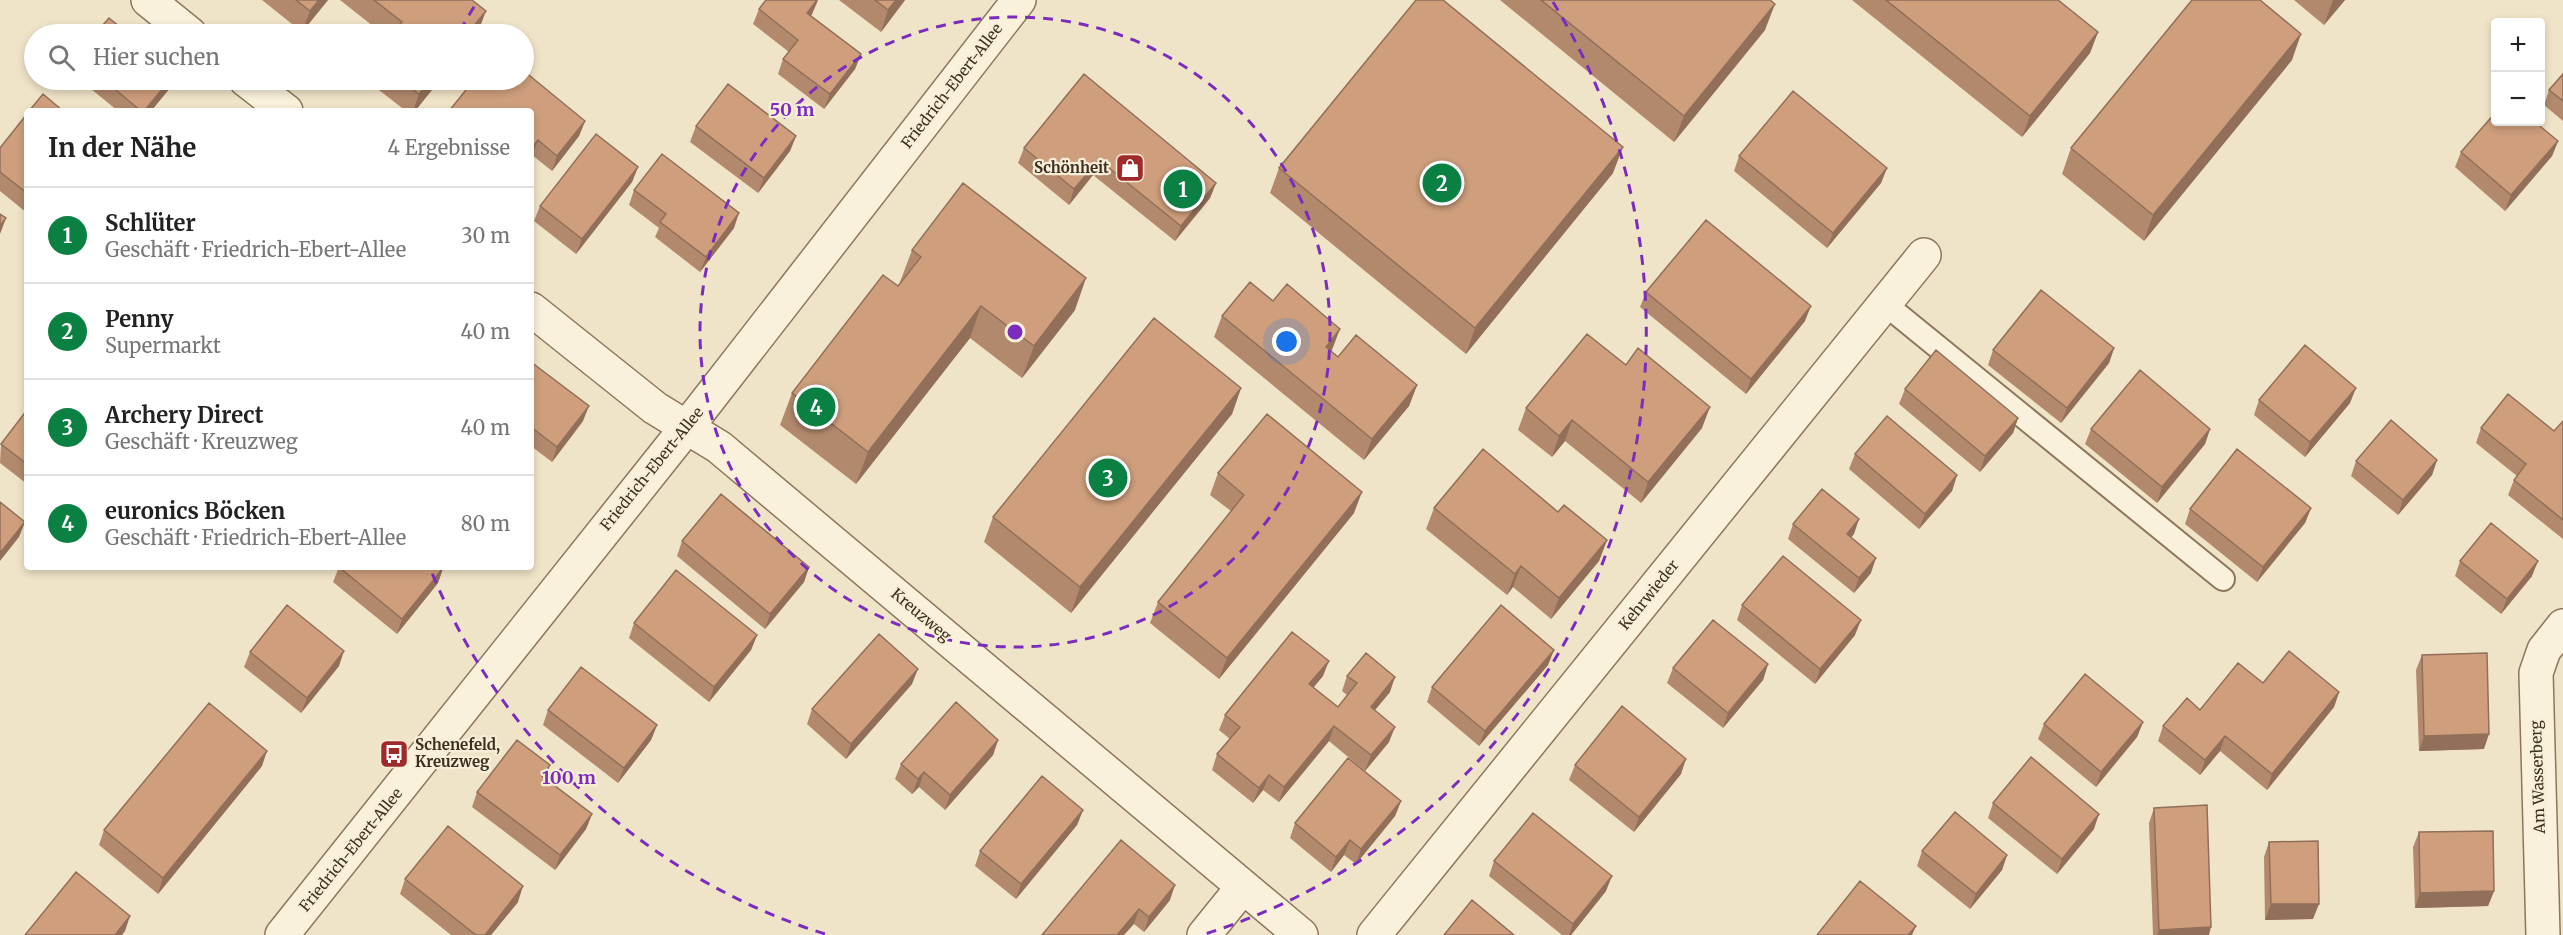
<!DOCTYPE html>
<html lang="de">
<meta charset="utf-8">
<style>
body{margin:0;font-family:Merriweather,serif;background:#f6f6f6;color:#222}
.controls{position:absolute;right:18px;top:18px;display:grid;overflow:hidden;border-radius:6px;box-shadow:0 3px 9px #0003}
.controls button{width:54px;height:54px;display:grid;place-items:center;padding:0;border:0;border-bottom:2px solid #e0e0e0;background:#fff;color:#222;font:30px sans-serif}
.you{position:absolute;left:1287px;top:342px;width:21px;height:21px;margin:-15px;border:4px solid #fff;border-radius:50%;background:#1a73e8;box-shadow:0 0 0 9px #1a73e833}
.badge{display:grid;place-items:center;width:39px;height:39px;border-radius:50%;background:#0b8043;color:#fff;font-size:20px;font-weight:700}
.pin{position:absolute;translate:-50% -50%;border:3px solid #fff;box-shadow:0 2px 6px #0006}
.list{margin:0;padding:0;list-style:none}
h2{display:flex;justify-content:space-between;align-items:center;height:78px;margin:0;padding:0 24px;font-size:26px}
h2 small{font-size:20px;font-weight:400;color:#767676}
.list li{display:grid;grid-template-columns:39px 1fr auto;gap:18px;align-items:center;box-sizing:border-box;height:96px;padding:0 24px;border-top:2px solid #e0e0e0}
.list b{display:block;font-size:22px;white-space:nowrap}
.list p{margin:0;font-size:20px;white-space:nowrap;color:#767676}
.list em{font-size:20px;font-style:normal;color:#767676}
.icon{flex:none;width:33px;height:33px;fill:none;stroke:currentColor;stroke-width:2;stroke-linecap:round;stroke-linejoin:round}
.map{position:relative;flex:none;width:2563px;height:935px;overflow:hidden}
.search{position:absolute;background:#fff;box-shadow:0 3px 9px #0003;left:24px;top:24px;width:510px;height:66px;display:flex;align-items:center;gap:15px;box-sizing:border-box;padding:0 21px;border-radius:33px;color:#767676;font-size:22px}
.panel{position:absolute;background:#fff;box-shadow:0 3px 9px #0003;left:24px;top:108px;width:510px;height:462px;border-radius:6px}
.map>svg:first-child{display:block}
</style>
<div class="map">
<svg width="2563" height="935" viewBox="0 0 2563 935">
<rect width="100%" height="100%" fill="#f0e4c8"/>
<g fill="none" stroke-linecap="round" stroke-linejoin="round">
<g stroke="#8d765c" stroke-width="26">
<path id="service" d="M 1885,304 L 2223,579"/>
</g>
<g stroke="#8d765c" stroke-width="36">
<path id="minor" d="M 148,0 L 190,34
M 246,80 L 286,111
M 531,309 L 655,408 L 719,447 L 1301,935
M 1204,935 L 1242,888
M 1374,935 L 1924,255
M 2543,935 L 2536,673 L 2544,650 L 2563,626"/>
</g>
<g stroke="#8d765c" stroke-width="36">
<path id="tertiary" d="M 282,935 L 687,427 L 1019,0"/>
</g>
<use href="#service" stroke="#faf1dc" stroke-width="22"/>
<use href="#minor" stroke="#faf1dc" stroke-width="33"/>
<use href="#tertiary" stroke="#faf1dc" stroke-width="33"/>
</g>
<path fill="#b2896c" d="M 262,0 L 328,0 L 302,32 Z
M 340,0 L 472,0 L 478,32 L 477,34 L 383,34 Z
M 818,0 L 811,16 L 861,54 L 855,69 L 824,109 L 778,74 L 783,59 L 789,52 L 753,24 L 759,9 Z
M 839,0 L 905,0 L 881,32 Z
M 1500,0 L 1770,0 L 1765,30 L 1674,142 Z
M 1852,0 L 2058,0 L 2098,32 L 2090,53 L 2022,137 Z
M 2294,0 L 2345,0 L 2324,25 Z
M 2292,60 L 2144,241 L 2062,174 L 2071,148 Z
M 1084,74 L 1216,183 L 1210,198 L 1175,241 L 1093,175 L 1069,205 L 1018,163 L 1024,148 Z
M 2563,74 L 2563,121 L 2544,105 L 2549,90 Z
M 80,80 L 173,80 L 170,88 L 151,111 L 118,111 Z
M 366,80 L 440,80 L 415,111 L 406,111 Z
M 531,111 L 585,121 L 579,136 L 552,171 L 532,155 L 531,157 Z
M 27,114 L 27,213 L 0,191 L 0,148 Z
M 696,126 L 796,136 L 790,151 L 758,193 L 690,142 Z
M 2558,141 L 2552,156 L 2505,211 L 2455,167 L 2461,152 Z
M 1739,156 L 1887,168 L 1881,183 L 1827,248 L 1734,171 Z
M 638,167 L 632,182 L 576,254 L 534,221 L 540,206 Z
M 1279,168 L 1613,173 L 1466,354 L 1270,193 Z
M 634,190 L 734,228 L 700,272 L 655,237 L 659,228 L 629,205 Z
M 912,250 L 1075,310 L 1022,378 L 970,338 L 856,484 L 780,425 L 792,393 L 901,282 L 900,282 Z
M 1646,292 L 1805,321 L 1746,394 L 1640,307 Z
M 1222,316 L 1332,350 L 1331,351 L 1338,357 L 1417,385 L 1409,406 L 1364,460 L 1214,337 Z
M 2114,348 L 2109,363 L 2061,423 L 1988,365 L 1993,350 Z
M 531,362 L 583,421 L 552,462 L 531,446 Z
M 1241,388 L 1232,414 L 1071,613 L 984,542 L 993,517 Z
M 1905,389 L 2018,418 L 2013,433 L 1980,472 L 1899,404 Z
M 2259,400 L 2350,403 L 2305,457 L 2254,415 Z
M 1526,408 L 1702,428 L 1641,503 L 1565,441 L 1552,457 L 1518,430 Z
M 27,410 L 27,484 L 0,463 L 1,444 Z
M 2563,421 L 2563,539 L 2508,495 L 2514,480 L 2517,476 L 2476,443 L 2481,428 L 2554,431 Z
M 2091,429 L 2210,429 L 2205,444 L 2157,503 L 2085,444 Z
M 1855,454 L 1957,475 L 1952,491 L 1919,529 L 1849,469 Z
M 2437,460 L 2432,475 L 2398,515 L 2351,476 L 2356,461 Z
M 1218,473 L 1354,513 L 1219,679 L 1150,623 L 1158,602 L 1231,511 L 1210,495 Z
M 1434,508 L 1558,512 L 1607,540 L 1599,561 L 1551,619 L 1513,587 L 1507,595 L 1426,529 Z
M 2311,508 L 2305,523 L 2257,582 L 2185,524 L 2190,509 Z
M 1793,524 L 1854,534 L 1851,537 L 1871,573 L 1854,593 L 1788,539 Z
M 682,541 L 809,567 L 804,582 L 765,629 L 677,556 Z
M 2460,561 L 2532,576 L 2501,614 L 2455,576 Z
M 339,567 L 443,568 L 438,583 L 397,634 L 333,582 Z
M 1742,605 L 1855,635 L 1815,684 L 1737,620 Z
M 634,623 L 757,635 L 751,650 L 709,702 L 629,638 Z
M 1554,650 L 1548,665 L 1479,746 L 1427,702 L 1432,687 Z
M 250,652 L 339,666 L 301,713 L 244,667 Z
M 2422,655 L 2484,749 L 2419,751 L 2416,670 Z
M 1768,664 L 1763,680 L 1723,728 L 1667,683 L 1673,668 Z
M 1323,676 L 1313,687 L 1338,707 L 1347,695 L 1342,691 L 1347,676 L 1390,692 L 1375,710 L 1389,742 L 1365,771 L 1329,741 L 1279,802 L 1263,790 L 1253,803 L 1212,770 L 1217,754 L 1230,739 L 1219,730 L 1225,715 Z
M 2263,683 L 2339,692 L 2334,707 L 2267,790 L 2220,751 L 2200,775 L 2158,741 L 2163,726 L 2200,710 Z
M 912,684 L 846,759 L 807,724 L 812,709 Z
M 548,710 L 657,725 L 651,740 L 618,783 L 543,725 Z
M 2143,722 L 2137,737 L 2096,787 L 2038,739 L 2044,724 Z
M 998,740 L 993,755 L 945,810 L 919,787 L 912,794 L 895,779 L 901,764 Z
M 550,765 L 545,778 L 592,814 L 586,829 L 555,870 L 472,807 L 477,792 Z
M 1575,765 L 1681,774 L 1634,832 L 1569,780 Z
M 262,766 L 158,894 L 99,845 L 104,830 Z
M 1401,801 L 1395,816 L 1356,864 L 1344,855 L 1331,872 L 1290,838 L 1295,823 Z
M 1993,803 L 2094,829 L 2057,874 L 1988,818 Z
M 2154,808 L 2209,935 L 2153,935 L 2149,823 Z
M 1083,810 L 1077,825 L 1016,899 L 975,866 L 980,851 Z
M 2419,832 L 2494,891 L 2488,906 L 2415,908 L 2413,847 Z
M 2269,842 L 2313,919 L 2265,920 L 2264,857 Z
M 1922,851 L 2007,855 L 2002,870 L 1970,909 L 1917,866 Z
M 1494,861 L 1606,891 L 1571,935 L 1562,935 L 1489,876 Z
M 405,879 L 518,902 L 491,935 L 451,935 L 400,894 Z
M 1170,900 L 1144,932 L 1134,924 L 1042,935 Z"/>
<path fill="#916f58" d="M 319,0 L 328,0 L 302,32 L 310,11 Z
M 818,0 L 812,14 L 802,28 L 807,13 Z
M 896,0 L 905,0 L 881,32 L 888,10 Z
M 2333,0 L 2345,0 L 2324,25 Z
M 1775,4 L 1765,30 L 1674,142 L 1684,116 Z
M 486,11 L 478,32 L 477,34 L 467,34 Z
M 2098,32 L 2090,53 L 2022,137 L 2030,116 Z
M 2301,34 L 2292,60 L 2144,241 L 2153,215 Z
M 861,54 L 855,69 L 824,109 L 830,94 Z
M 170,80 L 173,80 L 170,88 L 151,111 L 144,111 Z
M 431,80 L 440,80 L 415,111 L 413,111 L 419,94 Z
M 585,121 L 579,136 L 552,171 L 557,156 Z
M 796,136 L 790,151 L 758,193 L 764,178 Z
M 538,140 L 532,155 L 531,157 L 531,149 Z
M 2558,141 L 2552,156 L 2505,211 L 2511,195 Z
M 1623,147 L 1613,173 L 1466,354 L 1475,328 Z
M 1099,160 L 1093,175 L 1069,205 L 1074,189 Z
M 638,167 L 632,182 L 576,254 L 582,239 Z
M 1887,168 L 1881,183 L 1827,248 L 1833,233 Z
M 1216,183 L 1210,198 L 1175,241 L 1181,226 Z
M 739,213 L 734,228 L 700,272 L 706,257 Z
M 6,218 L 0,234 L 0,226 Z
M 1086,278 L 1075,310 L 1022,378 L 1034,346 Z
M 981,306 L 970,338 L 856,484 L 868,452 Z
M 1811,306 L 1805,321 L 1746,394 L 1751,379 Z
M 1340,329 L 1332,350 L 1318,368 L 1326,347 Z
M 2114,348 L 2109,363 L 2061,423 L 2067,408 Z
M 1417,385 L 1409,406 L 1364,460 L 1372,439 Z
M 1241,388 L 1232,414 L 1071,613 L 1080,587 Z
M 2356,388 L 2350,403 L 2305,457 L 2310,442 Z
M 589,406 L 583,421 L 552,462 L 557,447 Z
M 1710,407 L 1702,428 L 1641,503 L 1648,482 Z
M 2018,418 L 2013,433 L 1980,472 L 1985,456 Z
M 1572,420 L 1565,441 L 1552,457 L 1559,436 Z
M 2210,429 L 2205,444 L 2157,503 L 2162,487 Z
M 2437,460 L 2432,475 L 2398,515 L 2403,500 Z
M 1957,475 L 1952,491 L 1919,529 L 1925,514 Z
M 1362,492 L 1354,513 L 1219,679 L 1227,658 Z
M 2311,508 L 2305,523 L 2257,582 L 2263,567 Z
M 1859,519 L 1854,534 L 1842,549 L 1847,534 Z
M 25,522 L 19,537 L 0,561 L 0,553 Z
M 1607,540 L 1599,561 L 1551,619 L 1559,598 Z
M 1876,558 L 1871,573 L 1854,593 L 1859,578 Z
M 2538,561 L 2532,576 L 2501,614 L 2507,599 Z
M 1521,566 L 1513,587 L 1507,595 L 1515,574 Z
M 809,567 L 804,582 L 765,629 L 770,614 Z
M 443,568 L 438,583 L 397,634 L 402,619 Z
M 1861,620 L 1855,635 L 1815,684 L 1820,669 Z
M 757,635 L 751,650 L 709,702 L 714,687 Z
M 1554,650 L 1548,665 L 1479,746 L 1485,731 Z
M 344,651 L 339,666 L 301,713 L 307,698 Z
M 1329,661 L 1323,676 L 1304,699 L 1309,684 Z
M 1768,664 L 1763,680 L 1723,728 L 1728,713 Z
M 918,669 L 912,684 L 846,759 L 851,744 Z
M 1395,677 L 1390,692 L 1365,722 L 1371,707 Z
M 2339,692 L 2334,707 L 2267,790 L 2272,774 Z
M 2143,722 L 2137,737 L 2096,787 L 2101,772 Z
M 657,725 L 651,740 L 618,783 L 624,768 Z
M 1334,726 L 1329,741 L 1279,802 L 1284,787 Z
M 1395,727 L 1389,742 L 1365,771 L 1371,755 Z
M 2489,734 L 2484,749 L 2419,751 L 2424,736 Z
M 2225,736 L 2220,751 L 2200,775 L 2205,760 Z
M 998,740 L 993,755 L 945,810 L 950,795 Z
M 267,751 L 262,766 L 158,894 L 163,878 Z
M 1686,759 L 1681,774 L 1634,832 L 1639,817 Z
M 550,765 L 544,781 L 542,776 Z
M 924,772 L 919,787 L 912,794 L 918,779 Z
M 1269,775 L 1263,790 L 1253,803 L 1259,788 Z
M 1401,801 L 1395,816 L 1356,864 L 1361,849 Z
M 1083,810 L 1077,825 L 1016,899 L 1021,884 Z
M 592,814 L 586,829 L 555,870 L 560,855 Z
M 2099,814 L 2094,829 L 2057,874 L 2062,859 Z
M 1350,840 L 1344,855 L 1331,872 L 1336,857 Z
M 2007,855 L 2002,870 L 1970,909 L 1976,894 Z
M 1612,876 L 1606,891 L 1571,935 L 1569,935 L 1573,924 Z
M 1175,885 L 1170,900 L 1144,932 L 1149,917 Z
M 523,886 L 518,902 L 491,935 L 485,935 Z
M 2494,891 L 2488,906 L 2415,908 L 2420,893 Z
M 2271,904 L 2319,904 L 2313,919 L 2265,920 Z
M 1139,909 L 1134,924 L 1124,935 L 1117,935 Z
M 130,916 L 125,931 L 122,935 L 115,935 Z
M 1916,926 L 1912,935 L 1908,935 Z
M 2211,927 L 2209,935 L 2157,935 L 2159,930 Z"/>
<path fill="#cf9f7d" stroke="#916f58" stroke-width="1.5" d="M 296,0 L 319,0 L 310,11 Z
M 374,0 L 472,0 L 486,11 L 467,34 L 393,34 L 402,22 Z
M 766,0 L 817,0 L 807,13 L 861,54 L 830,94 L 783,59 L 798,40 L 759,9 Z
M 875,0 L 896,0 L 888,10 Z
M 1416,0 L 1443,0 L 1623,147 L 1475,328 L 1279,168 Z
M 1541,0 L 1770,0 L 1775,4 L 1684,116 Z
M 1886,0 L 2058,0 L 2098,32 L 2030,116 Z
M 2192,0 L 2260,0 L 2301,34 L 2153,215 L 2071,148 Z
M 109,18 L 129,34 L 95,34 Z
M 524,71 L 585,121 L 557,156 L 538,140 L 531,149 L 531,111 L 449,111 L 474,80 L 524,80 Z
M 1084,74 L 1216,183 L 1181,226 L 1099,160 L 1074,189 L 1024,148 Z
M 2563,74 L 2563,101 L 2549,90 Z
M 104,80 L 170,80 L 144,111 L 141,111 Z
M 400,80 L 431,80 L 419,94 Z
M 728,84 L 796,136 L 764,178 L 696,126 Z
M 1793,91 L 1887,168 L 1833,233 L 1739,156 Z
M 43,94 L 63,111 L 29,111 Z
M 2496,112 L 2496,122 L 2535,122 L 2558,141 L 2511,195 L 2461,152 Z
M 27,114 L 27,193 L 0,172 L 0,148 Z
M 596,134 L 638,167 L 582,239 L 540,206 Z
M 662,154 L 739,213 L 706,257 L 660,222 L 666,214 L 634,190 Z
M 963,183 L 1086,278 L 1034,346 L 981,306 L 868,452 L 792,393 L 883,275 L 898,286 L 921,257 L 912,250 Z
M 0,214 L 6,218 L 0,226 Z
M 1706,220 L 1811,306 L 1751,379 L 1646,292 Z
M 1250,282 L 1273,301 L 1287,284 L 1340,329 L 1326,347 L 1338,357 L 1356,335 L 1417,385 L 1372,439 L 1222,316 Z
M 2041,290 L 2114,348 L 2067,408 L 1993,350 Z
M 1154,318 L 1241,388 L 1080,587 L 993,517 Z
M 1587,334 L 1626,365 L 1638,348 L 1710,407 L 1648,482 L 1572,420 L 1559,436 L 1526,408 Z
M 2305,345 L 2356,388 L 2310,442 L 2259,400 Z
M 1936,350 L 2018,418 L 1985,456 L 1905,389 Z
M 531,362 L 589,406 L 557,447 L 531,427 Z
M 2140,370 L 2210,429 L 2162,487 L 2091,429 Z
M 2508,394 L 2554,431 L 2563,421 L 2563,520 L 2514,480 L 2526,464 L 2481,428 Z
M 27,410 L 27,464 L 1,444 Z
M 1267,414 L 1362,492 L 1227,658 L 1158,602 L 1244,495 L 1218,473 Z
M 1887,416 L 1957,475 L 1925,514 L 1855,454 Z
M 2391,420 L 2437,460 L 2403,500 L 2356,461 Z
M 1483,449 L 1558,512 L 1564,505 L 1607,540 L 1559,598 L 1521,566 L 1515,574 L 1434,508 Z
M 2237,449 L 2311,508 L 2263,567 L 2190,509 Z
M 1822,489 L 1859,519 L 1847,534 L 1876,558 L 1859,578 L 1793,524 Z
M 721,494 L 809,567 L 770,614 L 682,541 Z
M 0,502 L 25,522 L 0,553 Z
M 2491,523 L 2538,561 L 2507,599 L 2460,561 Z
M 1783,556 L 1861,620 L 1820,669 L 1742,605 Z
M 339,567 L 442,567 L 443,568 L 402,619 Z
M 676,570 L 757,635 L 714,687 L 634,623 Z
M 287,605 L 344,651 L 307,698 L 250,652 Z
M 1501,605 L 1554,650 L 1485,731 L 1432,687 Z
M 1713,620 L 1768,664 L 1728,713 L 1673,668 Z
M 1292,632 L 1329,661 L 1309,684 L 1338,707 L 1357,683 L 1347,676 L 1366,653 L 1395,677 L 1371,707 L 1395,727 L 1371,755 L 1334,726 L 1284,787 L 1269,775 L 1259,788 L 1217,754 L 1240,727 L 1225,715 Z
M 879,634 L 918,669 L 851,744 L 812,709 Z
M 2289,651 L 2339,692 L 2272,774 L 2225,736 L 2205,760 L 2163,726 L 2187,698 L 2200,710 L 2238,663 L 2263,683 Z
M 2487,653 L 2489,734 L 2424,736 L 2422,655 Z
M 581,667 L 657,725 L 624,768 L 548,710 Z
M 2085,674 L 2143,722 L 2101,772 L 2044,724 Z
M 956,702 L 998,740 L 950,795 L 924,772 L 918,779 L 901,764 Z
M 209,703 L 267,751 L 163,878 L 104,830 Z
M 1622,706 L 1686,759 L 1639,817 L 1575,765 Z
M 517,740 L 550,765 L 542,776 L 592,814 L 560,855 L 477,792 Z
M 2031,757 L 2099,814 L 2062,859 L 1993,803 Z
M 1348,758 L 1401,801 L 1361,849 L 1350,840 L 1336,857 L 1295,823 Z
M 1042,776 L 1083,810 L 1021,884 L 980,851 Z
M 2207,805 L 2211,927 L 2159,930 L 2154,808 Z
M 1955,812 L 2007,855 L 1976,894 L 1922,851 Z
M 1533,813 L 1612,876 L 1573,924 L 1494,861 Z
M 448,826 L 523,886 L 485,935 L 476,935 L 405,879 Z
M 2493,831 L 2494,891 L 2420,893 L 2419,832 Z
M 1121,840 L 1175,885 L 1149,917 L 1139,909 L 1117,935 L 1042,935 Z
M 2318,841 L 2319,904 L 2271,904 L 2269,842 Z
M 76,872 L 130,916 L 115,935 L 25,935 Z
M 1860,881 L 1916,926 L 1908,935 L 1817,935 Z
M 1472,900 L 1514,935 L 1444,935 Z"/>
<g fill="none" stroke="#7b2cbf" stroke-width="3" stroke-dasharray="10 8">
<circle cx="1015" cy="332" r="315"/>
<path d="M825 934A631 631 0 0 1 430 568M460 31A631 631 0 0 1 477 2M1553 2A631 631 0 0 1 1205 934"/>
</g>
<defs>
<g id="shop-square" transform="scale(1.5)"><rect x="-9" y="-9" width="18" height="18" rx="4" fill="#9e2a2b" stroke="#f7eed8"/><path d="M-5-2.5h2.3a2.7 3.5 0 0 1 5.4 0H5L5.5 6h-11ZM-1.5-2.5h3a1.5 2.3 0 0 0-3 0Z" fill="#fff"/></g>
<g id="bus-square" transform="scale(1.5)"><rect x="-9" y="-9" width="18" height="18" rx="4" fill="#9e2a2b" stroke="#f7eed8"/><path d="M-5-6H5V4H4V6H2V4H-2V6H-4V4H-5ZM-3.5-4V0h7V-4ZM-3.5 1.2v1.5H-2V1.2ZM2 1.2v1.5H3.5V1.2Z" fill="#fff"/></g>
</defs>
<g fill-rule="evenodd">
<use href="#shop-square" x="1130" y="168"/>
<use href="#bus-square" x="394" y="754"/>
</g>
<g text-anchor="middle" stroke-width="4.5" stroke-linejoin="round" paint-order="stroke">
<g font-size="15" fill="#3d2e20" stroke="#f7eed8">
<text transform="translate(952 86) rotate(-52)" y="5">Friedrich-Ebert-Allee</text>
<text transform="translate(652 469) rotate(-51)" y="5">Friedrich-Ebert-Allee</text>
<text transform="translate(1649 595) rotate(-51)" y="5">Kehrwieder</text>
<text transform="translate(921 615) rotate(40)" y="5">Kreuzweg</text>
<text transform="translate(2538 777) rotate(-92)" y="5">Am Wasserberg</text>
<text transform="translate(351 850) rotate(-51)" y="5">Friedrich-Ebert-Allee</text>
</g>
<g font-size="15" font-weight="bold" fill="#3d2e20" stroke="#f7eed8" text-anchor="end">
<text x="1109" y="173">Schönheit</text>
<text x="415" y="750" text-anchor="start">Schenefeld,<tspan x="415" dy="17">Kreuzweg</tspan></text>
</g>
</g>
<circle cx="1015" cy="332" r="9" fill="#7b2cbf" stroke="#f7eed8" stroke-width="3"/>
<g font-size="18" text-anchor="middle" font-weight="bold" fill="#7b2cbf" stroke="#f7eed8" stroke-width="4.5" stroke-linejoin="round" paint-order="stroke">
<text x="792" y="116">50 m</text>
<text x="569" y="784">100 m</text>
</g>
</svg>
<div class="controls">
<button>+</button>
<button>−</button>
</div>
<div class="you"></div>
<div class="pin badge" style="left:1183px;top:189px">1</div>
<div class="pin badge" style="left:1442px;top:183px">2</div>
<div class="pin badge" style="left:1108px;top:478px">3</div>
<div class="pin badge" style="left:816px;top:407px">4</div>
<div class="search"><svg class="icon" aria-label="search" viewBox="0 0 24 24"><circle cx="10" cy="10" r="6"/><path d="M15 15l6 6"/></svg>Hier suchen</div>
<section class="panel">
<h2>In der Nähe<small>4 Ergebnisse</small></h2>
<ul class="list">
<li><span class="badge">1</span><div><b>Schlüter</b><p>Geschäft · Friedrich-Ebert-Allee</p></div><em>30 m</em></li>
<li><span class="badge">2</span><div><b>Penny</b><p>Supermarkt</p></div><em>40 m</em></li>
<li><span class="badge">3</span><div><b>Archery Direct</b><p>Geschäft · Kreuzweg</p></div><em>40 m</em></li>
<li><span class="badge">4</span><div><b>euronics Böcken</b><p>Geschäft · Friedrich-Ebert-Allee</p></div><em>80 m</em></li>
</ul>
</section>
</div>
